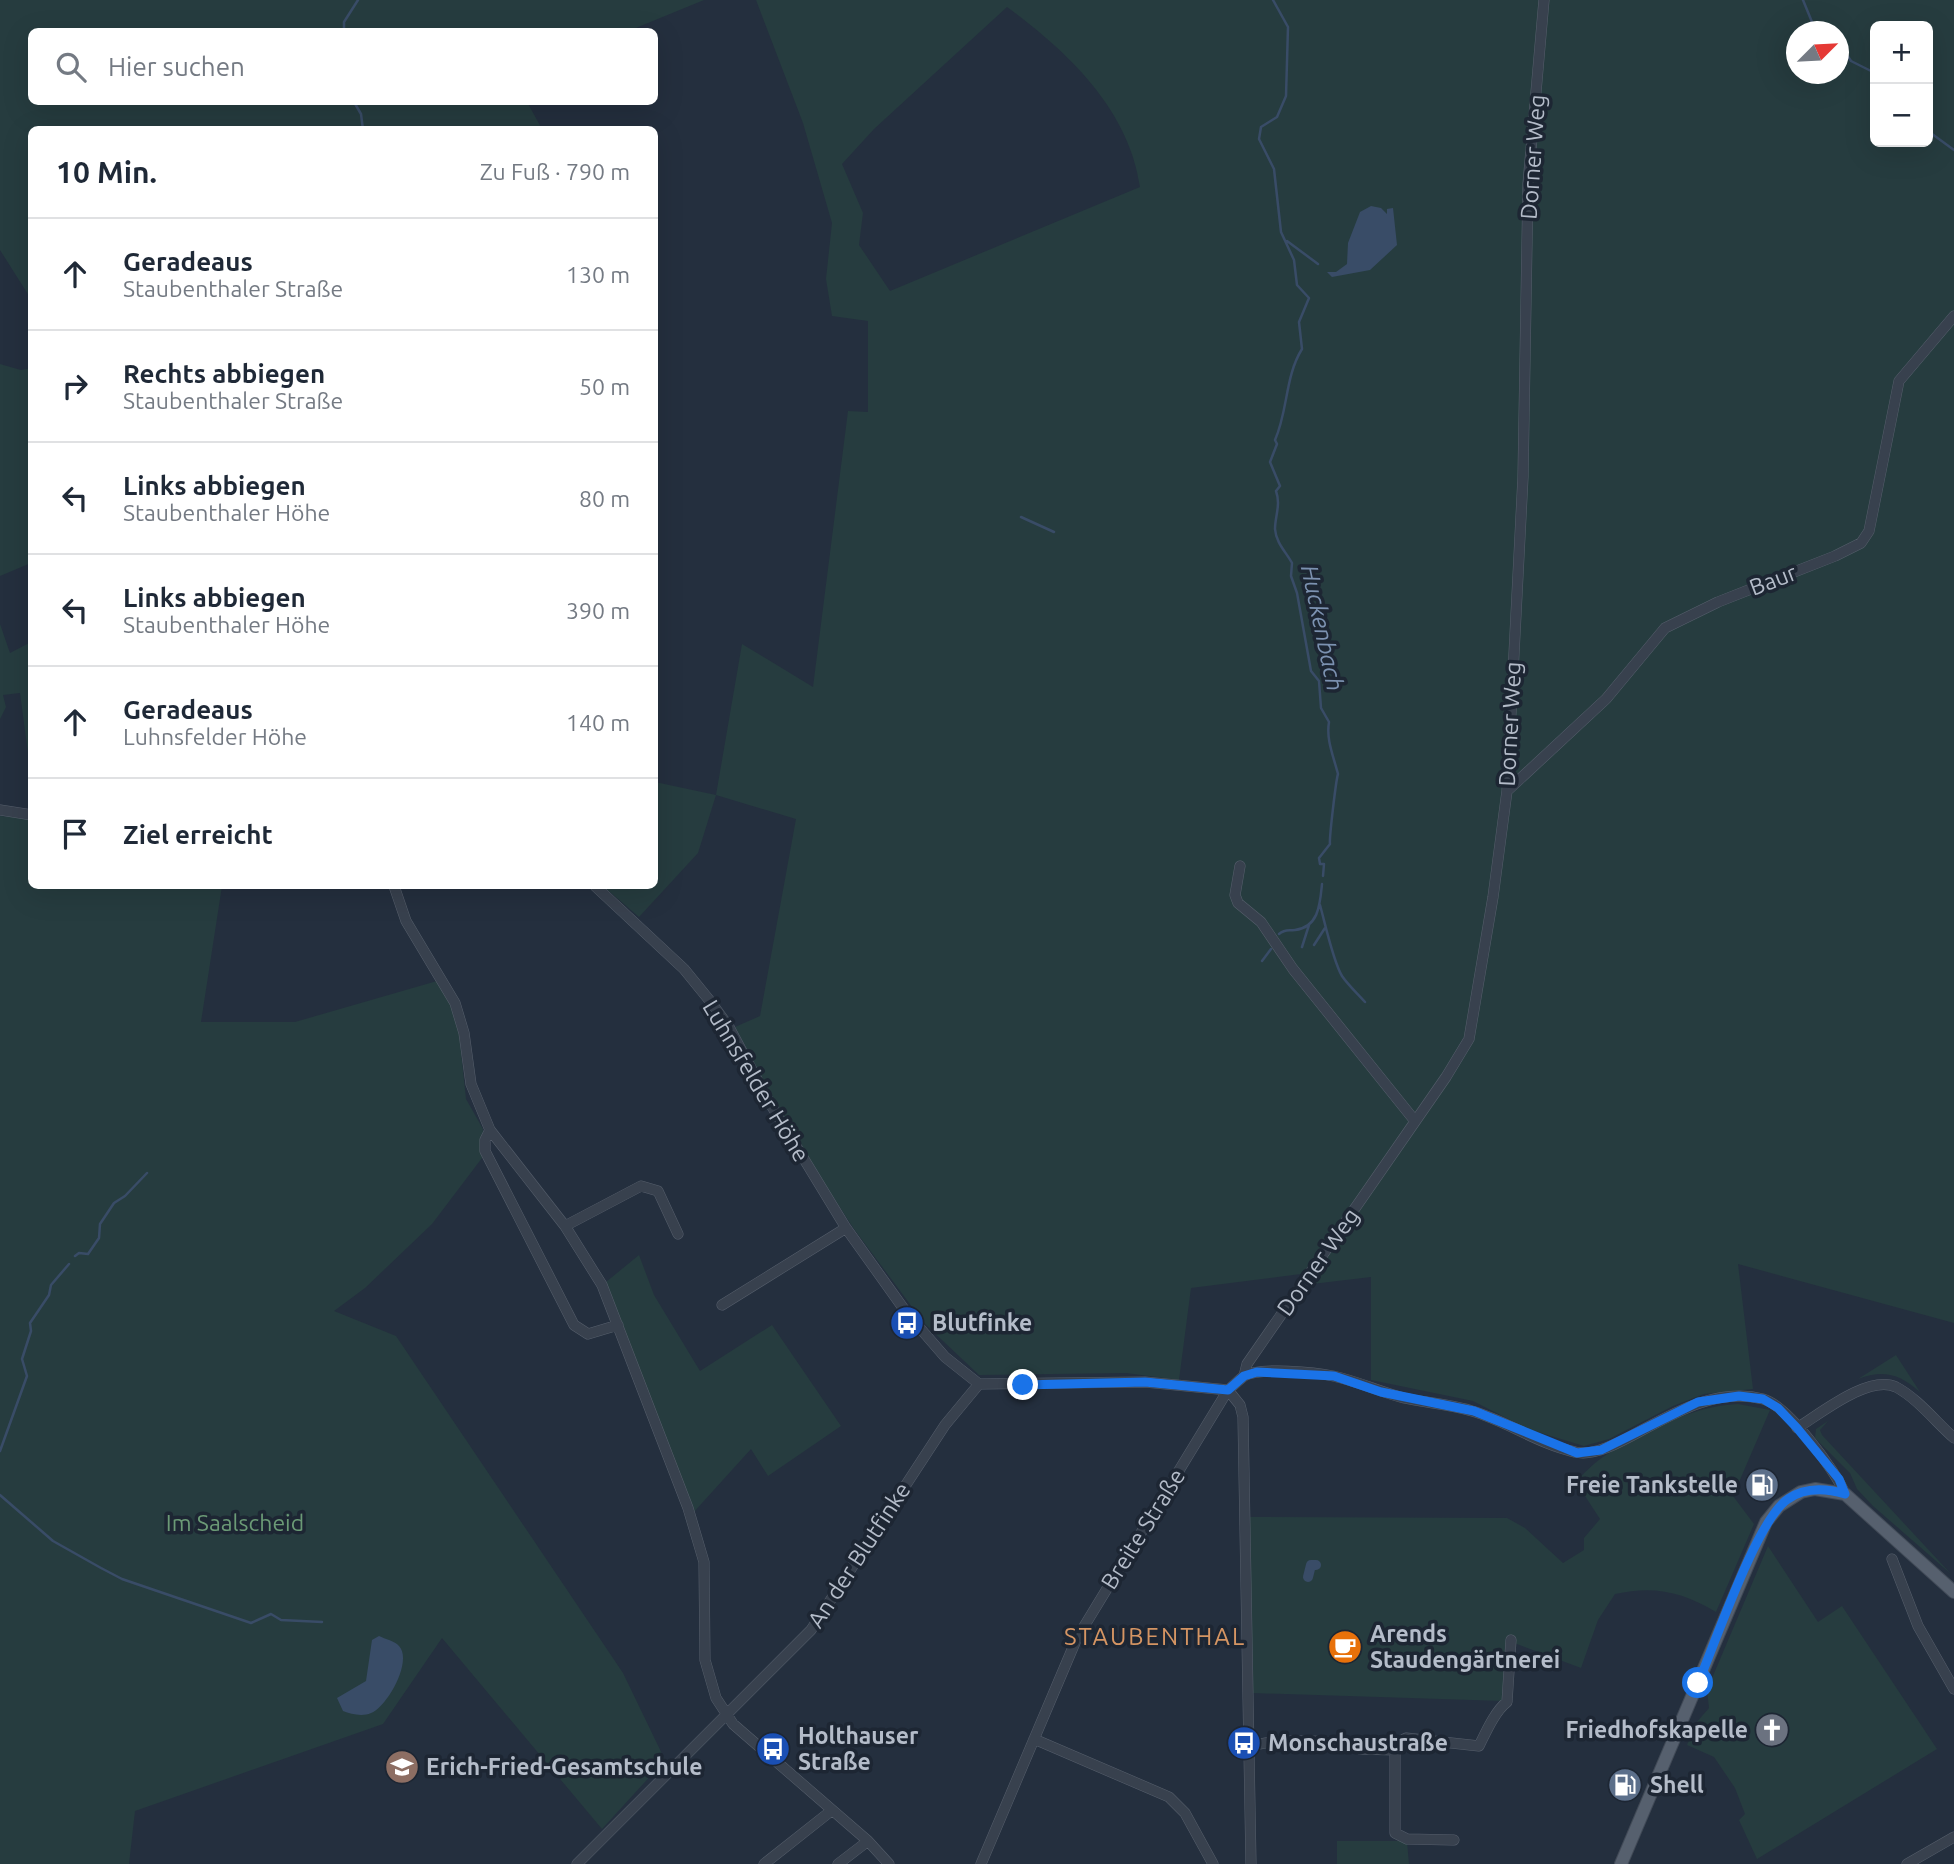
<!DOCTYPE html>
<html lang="de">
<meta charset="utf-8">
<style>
body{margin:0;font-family:Ubuntu,sans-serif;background:#f2f2f3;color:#1f2937}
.controls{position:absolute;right:21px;top:21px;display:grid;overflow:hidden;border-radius:10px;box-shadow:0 7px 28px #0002}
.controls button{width:63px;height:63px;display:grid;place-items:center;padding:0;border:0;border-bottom:2px solid #e0e1e3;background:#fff;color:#1f2937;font:35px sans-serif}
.compass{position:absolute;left:1786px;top:21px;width:63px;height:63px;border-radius:50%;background:#fff;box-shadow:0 7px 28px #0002;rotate:66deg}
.stop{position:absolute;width:21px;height:21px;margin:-16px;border:5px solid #1a73e8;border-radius:50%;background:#fff}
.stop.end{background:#1a73e8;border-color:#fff;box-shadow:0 2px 7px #0008}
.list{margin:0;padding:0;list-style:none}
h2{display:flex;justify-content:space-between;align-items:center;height:91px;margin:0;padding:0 28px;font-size:30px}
h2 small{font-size:23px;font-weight:400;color:#747a83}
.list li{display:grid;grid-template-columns:46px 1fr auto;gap:21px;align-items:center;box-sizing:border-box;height:112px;padding:0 28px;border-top:2px solid #e0e1e3}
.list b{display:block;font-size:26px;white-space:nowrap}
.list p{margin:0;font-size:23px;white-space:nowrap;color:#747a83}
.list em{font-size:23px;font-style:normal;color:#747a83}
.icon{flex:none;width:38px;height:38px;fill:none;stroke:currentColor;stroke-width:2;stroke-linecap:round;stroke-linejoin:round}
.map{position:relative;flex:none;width:1954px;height:1864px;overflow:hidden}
.search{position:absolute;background:#fff;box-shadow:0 7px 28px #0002;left:28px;top:28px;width:630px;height:77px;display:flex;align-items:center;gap:18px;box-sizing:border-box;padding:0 24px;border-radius:10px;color:#747a83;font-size:26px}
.panel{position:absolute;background:#fff;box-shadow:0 7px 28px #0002;left:28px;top:126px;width:630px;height:763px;border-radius:10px}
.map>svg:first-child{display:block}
</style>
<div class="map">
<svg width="1954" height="1864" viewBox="0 0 1954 1864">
<rect width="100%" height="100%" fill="#242f3e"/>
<path fill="#263c3f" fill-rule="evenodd" d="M 0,0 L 704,0 L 626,32 L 32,32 L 32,102 L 527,102 L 542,129 L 32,130 L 31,299 L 0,250 Z
M 756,0 L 1954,0 L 1954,1323 L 1738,1264 L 1753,1389 L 1704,1394 L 1673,1406 L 1609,1439 L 1584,1446 L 1528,1429 L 1473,1401 L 1371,1380 L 1371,1277 L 1312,1284 L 1301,1274 L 1191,1288 L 1179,1380 L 1126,1373 L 979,1375 L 924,1323 L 854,1229 L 793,1135 L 735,1027 L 760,1016 L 796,819 L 716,795 L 698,853 L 639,917 L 603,886 L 654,886 L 655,782 L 716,795 L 742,644 L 813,687 L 848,411 L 868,412 L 868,321 L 832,316 L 826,279 L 832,223 L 803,123 ZM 1007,7 C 1067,51 1129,109 1140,187 L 890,291 L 859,245 L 863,213 L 842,164 L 874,129 ZM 1875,26 L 1928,26 L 1928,142 L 1875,142 ZM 1797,32 L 1839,32 L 1839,74 L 1797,74 Z
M 0,364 L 21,370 L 32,368 L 31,563 L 0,576 Z
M 0,624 L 10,653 L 31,642 L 31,776 L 20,693 L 3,695 L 6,707 L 0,719 Z
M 0,816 L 31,818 L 32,886 L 222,886 L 201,1022 L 295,1022 L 437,981 L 446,991 L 458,1023 L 466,1099 L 483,1129 L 482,1158 L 432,1224 L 365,1288 L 334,1311 L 396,1336 L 623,1673 L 665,1760 L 602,1829 L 442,1638 L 383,1724 L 135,1811 L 129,1864 L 0,1864 Z
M 639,1255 L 654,1295 L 700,1371 L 772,1325 L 841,1426 L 768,1476 L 751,1449 L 693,1513 L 606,1282 Z
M 1896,1355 L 1920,1392 C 1900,1374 1883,1369 1858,1379 Z
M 1738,1404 L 1770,1410 L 1733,1496 L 1754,1524 L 1716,1612 C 1683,1592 1654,1585 1615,1594 L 1598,1620 L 1581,1668 L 1509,1641 L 1503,1701 L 1252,1693 L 1250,1517 L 1507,1518 L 1525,1528 L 1563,1563 L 1584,1550 L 1584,1538 L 1600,1519 L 1585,1496 L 1571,1486 C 1581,1477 1592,1464 1603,1457 C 1641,1432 1692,1406 1738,1404 Z
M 1828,1421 L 1820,1430 L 1822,1435 L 1951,1574 L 1873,1506 L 1857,1489 L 1850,1473 L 1815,1438 L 1816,1429 Z
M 1768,1546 L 1818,1622 L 1842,1606 L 1937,1749 L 1757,1859 L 1739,1820 L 1745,1814 L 1735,1788 L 1714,1757 L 1687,1745 L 1696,1723 L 1709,1708 L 1707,1690 Z
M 1337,1841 L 1407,1841 L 1409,1864 L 1337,1864 Z"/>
<path fill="#394c67" d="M 1371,206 L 1381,208 L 1387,214 L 1387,209 L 1393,208 L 1397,245 L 1370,270 L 1332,277 L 1327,272 L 1336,272 L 1347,264 L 1348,243 L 1360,212 Z
M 379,1636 C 385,1639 395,1641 399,1646 C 413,1661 387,1707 371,1713 C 362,1717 351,1714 343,1711 L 337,1698 L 366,1681 L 372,1640 Z"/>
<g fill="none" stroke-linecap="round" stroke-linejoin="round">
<path stroke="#394c67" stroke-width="2.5" d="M 1273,0 L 1288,27 L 1286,96 L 1277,117 L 1261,127 L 1259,139 L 1274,169 L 1281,232 L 1294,260 L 1297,285 L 1309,298 L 1299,322 L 1302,349 C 1285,376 1288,411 1275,440 L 1277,444 L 1270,462 L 1280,486 L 1276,491 C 1281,505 1275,516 1275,529 C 1276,543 1286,552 1292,563 L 1291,576 L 1297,593 L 1311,671 L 1319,681 L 1321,708 L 1329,722 C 1326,739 1333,755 1338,774 C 1336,780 1329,839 1330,844 L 1319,858 L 1320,864 L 1324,864 L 1323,876
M 1803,0 L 1812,22 L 1809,32
M 344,32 L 344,22 L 358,0
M 1839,56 L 1847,55 L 1851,61 L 1875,73
M 354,102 L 361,114 L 363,130
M 1928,131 L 1954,150
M 1287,241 L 1318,264
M 1021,517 L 1054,532
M 1320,905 C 1325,923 1333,961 1342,976 C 1348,985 1357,993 1365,1002
M 1279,934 C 1285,929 1288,931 1295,930 C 1319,927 1320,904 1322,884
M 1314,945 L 1325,928
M 1302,947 L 1309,925
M 1262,961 L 1271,949
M 75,1256 L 79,1253 L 88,1254 L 99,1238 L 100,1224 L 114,1203 L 125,1196 L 147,1173
M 0,1451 L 27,1376 L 22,1359 L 31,1331 L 30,1323 L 49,1295 L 51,1285 L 69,1264
M 0,1495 L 53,1541 L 101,1568 L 122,1579 L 251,1623 L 271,1614 L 281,1620 L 322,1622"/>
<path stroke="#394c67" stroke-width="10" d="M 1308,1577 L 1311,1565 L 1316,1565"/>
<g stroke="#565f6c" stroke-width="11">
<path id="minor" d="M 1507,791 L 1606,699 L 1665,628 L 1718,602 L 1835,556 L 1861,543 L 1869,531 L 1899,381 L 1954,316
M 0,810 L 32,815
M 1240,866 L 1235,895 L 1238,903 L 1261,922 L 1293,969 L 1415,1121
M 394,886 L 406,921 L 455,1003 L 464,1033 L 471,1084 L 490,1130 L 565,1226 L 602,1285 L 688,1508 L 704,1562 L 705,1660 L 716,1698 L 733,1724 L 868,1841 L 889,1864
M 595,886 L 684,969 L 710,1001 L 729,1027 L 768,1100 L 846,1228 L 906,1312 L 945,1357 L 979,1384 L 1145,1382 L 1228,1390
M 490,1130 L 485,1140 L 485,1151 L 574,1325 L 588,1334 L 618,1325
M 565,1226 L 641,1186 L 658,1191 L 678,1234
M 722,1305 L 846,1228
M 1244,1376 L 1247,1364 L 1446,1077 L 1469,1039 L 1493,897 L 1507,791 L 1523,477 L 1528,184 L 1544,0
M 1228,1390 L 1240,1405 L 1243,1417 L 1251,1864
M 1797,1428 C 1820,1414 1869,1374 1896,1387 C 1917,1398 1936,1422 1954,1438
M 1892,1559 L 1918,1626 L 1954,1689
M 1034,1739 L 1169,1797 L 1185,1813 L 1213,1864
M 1249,1746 L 1276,1741 L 1312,1741 L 1348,1743 L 1360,1749 L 1395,1750
M 1454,1840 L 1407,1839 L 1395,1833 L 1395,1750 L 1399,1742 L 1406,1738 L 1479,1746 C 1486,1732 1495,1711 1507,1702 L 1511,1640
M 577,1864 L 811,1630 L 945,1425 L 979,1384
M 764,1864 L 831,1811
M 838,1864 L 868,1841
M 981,1864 L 1077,1638 L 1228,1390 C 1233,1386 1239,1380 1244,1376 C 1260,1367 1315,1372 1333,1376 C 1357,1381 1380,1392 1404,1398 C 1426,1403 1450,1404 1472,1411 C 1507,1421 1538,1444 1575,1452 C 1618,1463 1688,1379 1763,1399 C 1787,1405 1836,1471 1845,1494
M 1907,1864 L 1954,1837"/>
</g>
<g stroke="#414a57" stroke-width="14">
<path id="major" d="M 1621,1864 L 1766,1522 L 1779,1506 L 1801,1492 L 1815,1489 L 1845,1494 L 1954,1592"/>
</g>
<use href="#minor" stroke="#38414e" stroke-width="10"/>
<use href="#major" stroke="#56606e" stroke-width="12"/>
</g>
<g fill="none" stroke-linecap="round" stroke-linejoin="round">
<path stroke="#1a73e8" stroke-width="9" d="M 1023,1385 L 1145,1382 L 1228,1390 L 1244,1376 L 1257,1372 L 1334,1376 L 1381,1392 L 1474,1411 L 1577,1453 L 1601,1450 L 1698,1402 L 1739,1396 L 1763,1399 L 1778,1408 L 1797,1428 L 1839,1479 L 1845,1494 C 1825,1488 1805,1487 1788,1499 C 1757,1519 1715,1644 1698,1683"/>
</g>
<defs>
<g id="bus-disc" transform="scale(1.75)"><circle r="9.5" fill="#1a4fb4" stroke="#1d2633"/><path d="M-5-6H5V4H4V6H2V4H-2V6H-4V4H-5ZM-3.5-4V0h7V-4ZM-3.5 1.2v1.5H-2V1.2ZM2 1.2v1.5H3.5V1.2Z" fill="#fff"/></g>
<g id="fuel-disc" transform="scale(1.75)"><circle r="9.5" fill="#5c6f8a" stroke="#1d2633"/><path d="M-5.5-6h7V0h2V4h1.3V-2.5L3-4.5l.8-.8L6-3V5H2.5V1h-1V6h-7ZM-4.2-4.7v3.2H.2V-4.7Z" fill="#fff"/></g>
<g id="cafe-disc" transform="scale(1.75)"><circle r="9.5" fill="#e8710a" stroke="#1d2633"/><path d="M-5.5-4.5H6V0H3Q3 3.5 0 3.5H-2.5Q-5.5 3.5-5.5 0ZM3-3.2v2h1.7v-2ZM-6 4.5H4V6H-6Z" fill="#fff"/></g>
<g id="church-disc" transform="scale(1.75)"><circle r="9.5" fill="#6b7280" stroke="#1d2633"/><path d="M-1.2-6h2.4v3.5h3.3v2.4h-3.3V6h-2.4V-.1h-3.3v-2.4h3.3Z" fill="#fff"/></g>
<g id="school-disc" transform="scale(1.75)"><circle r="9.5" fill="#8d6e63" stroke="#1d2633"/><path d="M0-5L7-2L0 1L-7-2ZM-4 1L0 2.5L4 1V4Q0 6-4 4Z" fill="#fff"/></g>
</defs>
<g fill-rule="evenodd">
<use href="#bus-disc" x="907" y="1323"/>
<use href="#fuel-disc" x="1762" y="1485"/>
<use href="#cafe-disc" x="1345" y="1647"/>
<use href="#church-disc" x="1772" y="1730"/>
<use href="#bus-disc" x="1244" y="1743"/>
<use href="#bus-disc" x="773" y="1749"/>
<use href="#school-disc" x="402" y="1767"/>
<use href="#fuel-disc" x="1625" y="1785"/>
</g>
<g text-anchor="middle" stroke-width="7" stroke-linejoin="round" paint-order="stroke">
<g font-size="23" fill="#b4bcc9" stroke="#1d2633">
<text transform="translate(1533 157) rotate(-86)" y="8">Dorner Weg</text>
<text transform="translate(1773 580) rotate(-21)" y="8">Baur</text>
<text transform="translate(1510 724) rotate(-87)" y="8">Dorner Weg</text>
<text transform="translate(756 1081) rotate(59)" y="8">Luhnsfelder Höhe</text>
<text transform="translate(1318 1262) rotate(-55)" y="8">Dorner Weg</text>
<text transform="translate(1143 1529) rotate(-58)" y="8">Breite Straße</text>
<text transform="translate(859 1555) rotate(-57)" y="8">An der Blutfinke</text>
</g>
<g font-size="23" font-weight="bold" fill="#b4bcc9" stroke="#1d2633" text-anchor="start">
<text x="932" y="1331">Blutfinke</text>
<text x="1738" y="1493" text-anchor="end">Freie Tankstelle</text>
<text x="1370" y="1642">Arends<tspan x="1370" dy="26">Staudengärtnerei</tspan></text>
<text x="1748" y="1738" text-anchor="end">Friedhofskapelle</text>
<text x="798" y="1744">Holthauser<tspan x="798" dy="26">Straße</tspan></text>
<text x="1268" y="1751">Monschaustraße</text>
<text x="426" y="1775">Erich-Fried-Gesamtschule</text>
<text x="1650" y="1793">Shell</text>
</g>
<g font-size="23" fill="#6b9a76" stroke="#1d2633">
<text x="235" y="1531">Im Saalscheid</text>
</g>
<g font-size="24" font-style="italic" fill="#7c92b1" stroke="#1d2633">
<text transform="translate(1322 628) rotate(78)" y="8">Huckenbach</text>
</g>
<g font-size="24" letter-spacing="2" fill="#d59563" stroke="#1d2633">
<text x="1155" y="1645">STAUBENTHAL</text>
</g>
</g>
</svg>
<div class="controls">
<button>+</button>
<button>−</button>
</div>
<svg class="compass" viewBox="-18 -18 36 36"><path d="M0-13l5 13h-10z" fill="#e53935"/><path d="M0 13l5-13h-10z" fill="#747a83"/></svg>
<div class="stop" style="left:1698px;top:1683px"></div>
<div class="stop end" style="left:1023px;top:1385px"></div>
<div class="search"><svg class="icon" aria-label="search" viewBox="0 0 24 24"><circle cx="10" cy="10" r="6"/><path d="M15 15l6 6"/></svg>Hier suchen</div>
<section class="panel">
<h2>10 Min.<small>Zu Fuß · 790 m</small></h2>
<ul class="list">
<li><svg class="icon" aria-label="ahead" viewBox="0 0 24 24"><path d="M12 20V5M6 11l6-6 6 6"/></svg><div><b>Geradeaus</b><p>Staubenthaler Straße</p></div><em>130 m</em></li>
<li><svg class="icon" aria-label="right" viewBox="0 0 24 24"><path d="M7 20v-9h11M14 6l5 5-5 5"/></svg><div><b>Rechts abbiegen</b><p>Staubenthaler Straße</p></div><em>50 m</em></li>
<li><svg class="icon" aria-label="left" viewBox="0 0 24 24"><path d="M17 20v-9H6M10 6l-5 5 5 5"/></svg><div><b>Links abbiegen</b><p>Staubenthaler Höhe</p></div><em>80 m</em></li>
<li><svg class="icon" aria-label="left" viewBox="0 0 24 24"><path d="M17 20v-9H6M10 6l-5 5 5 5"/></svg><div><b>Links abbiegen</b><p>Staubenthaler Höhe</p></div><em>390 m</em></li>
<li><svg class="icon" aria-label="ahead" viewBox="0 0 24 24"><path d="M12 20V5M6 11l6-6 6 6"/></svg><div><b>Geradeaus</b><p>Luhnsfelder Höhe</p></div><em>140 m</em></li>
<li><svg class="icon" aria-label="arrive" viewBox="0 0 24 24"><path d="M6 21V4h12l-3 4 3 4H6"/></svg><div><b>Ziel erreicht</b></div></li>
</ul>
</section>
</div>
